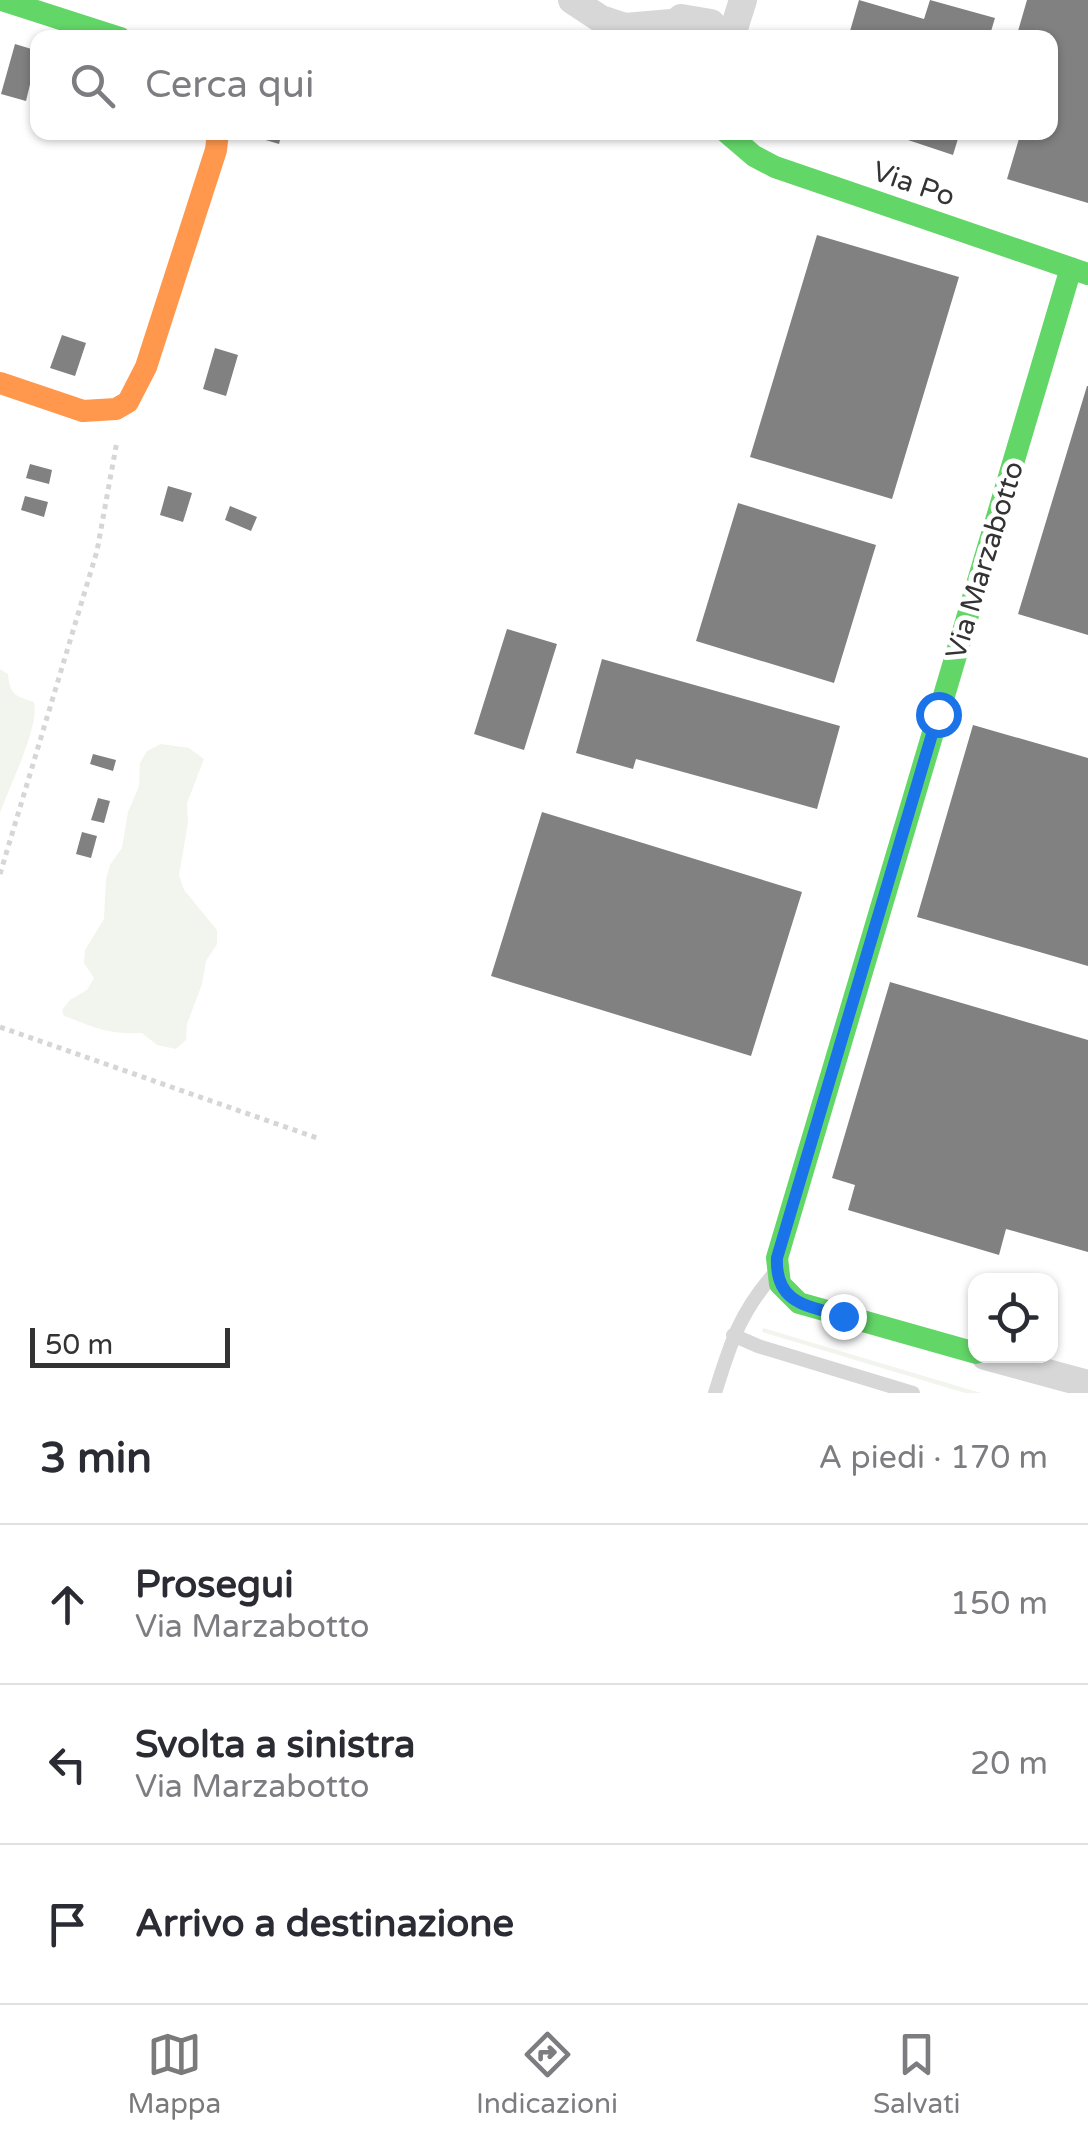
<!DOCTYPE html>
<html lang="it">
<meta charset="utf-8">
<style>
body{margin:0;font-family:"Varela Round",sans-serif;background:#f2f2f3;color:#2b2b33}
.controls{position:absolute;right:30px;bottom:30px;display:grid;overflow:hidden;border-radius:20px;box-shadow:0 2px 8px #0004}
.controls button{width:90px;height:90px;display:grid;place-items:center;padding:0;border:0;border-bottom:2px solid #e1e1e2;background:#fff;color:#2b2b33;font:50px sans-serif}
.scale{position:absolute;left:30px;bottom:25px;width:200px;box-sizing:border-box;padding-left:10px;border:5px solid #333;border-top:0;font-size:28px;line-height:35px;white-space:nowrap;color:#333;-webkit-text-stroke:8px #fff;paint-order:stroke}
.stop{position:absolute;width:30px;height:30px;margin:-22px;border:8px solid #1a73e8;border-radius:50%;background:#fff}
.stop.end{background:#1a73e8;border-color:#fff;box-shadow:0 2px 10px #0008}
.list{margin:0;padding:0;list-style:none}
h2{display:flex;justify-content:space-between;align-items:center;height:130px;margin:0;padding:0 40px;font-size:42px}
h2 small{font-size:32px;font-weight:400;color:#7c7c81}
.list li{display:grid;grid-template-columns:65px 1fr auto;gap:30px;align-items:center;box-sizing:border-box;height:160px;padding:0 40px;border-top:2px solid #e1e1e2}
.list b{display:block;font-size:38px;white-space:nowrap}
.list p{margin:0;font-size:32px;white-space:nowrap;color:#7c7c81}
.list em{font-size:32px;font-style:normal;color:#7c7c81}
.icon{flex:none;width:55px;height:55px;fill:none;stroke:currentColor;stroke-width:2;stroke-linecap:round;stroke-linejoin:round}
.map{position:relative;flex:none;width:1088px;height:1393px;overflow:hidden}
.search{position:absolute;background:#fff;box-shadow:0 2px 8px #0004;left:30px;right:30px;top:30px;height:110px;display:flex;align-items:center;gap:25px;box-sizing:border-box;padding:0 35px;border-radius:20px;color:#7c7c81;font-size:38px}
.sheet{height:610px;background:#fff}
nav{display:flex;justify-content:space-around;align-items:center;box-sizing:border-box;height:140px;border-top:2px solid #e1e1e2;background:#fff;font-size:28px;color:#7c7c81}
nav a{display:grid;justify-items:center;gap:5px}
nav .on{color:#7a7a7a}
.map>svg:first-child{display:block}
</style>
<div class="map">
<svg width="1088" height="1393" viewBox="0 0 1088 1393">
<rect width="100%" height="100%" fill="#fff"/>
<path fill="#f1f5ed" d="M 0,669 L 8,674 C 10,695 15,696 34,702 C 40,726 9,787 0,813 Z
M 161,744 L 189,748 L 204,759 L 187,803 L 188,823 L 179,875 L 184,890 L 217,930 L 217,944 L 206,961 L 202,984 L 187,1024 L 186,1040 L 176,1049 L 157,1045 L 142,1033 C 109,1035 94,1027 64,1016 L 62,1010 L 70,1000 L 87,990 L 94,978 L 84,963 L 85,950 L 104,919 L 106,879 L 110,865 L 122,848 L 128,812 L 139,786 L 140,763 L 147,751 Z
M 763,1328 L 981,1393 L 965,1393 L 762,1332 Z"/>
<path fill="#818181" d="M 859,0 L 924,19 L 930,0 L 995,18 L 989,38 L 848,38 Z
M 1027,0 L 1088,0 L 1088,203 L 1007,179 L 1021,132 L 1050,132 L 1050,38 L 1016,38 Z
M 15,44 L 38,51 L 26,101 L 1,94 Z
M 239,132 L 282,132 L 279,144 Z
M 884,132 L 960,132 L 953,155 Z
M 817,235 L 959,277 L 892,499 L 750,457 Z
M 62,335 L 86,343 L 75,376 L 50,368 Z
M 215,348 L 238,355 L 226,396 L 203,389 Z
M 1087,386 L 1088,386 L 1088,635 L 1018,614 Z
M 30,464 L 52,470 L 49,484 L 26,478 Z
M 168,486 L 192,493 L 183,522 L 160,515 Z
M 25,496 L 48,502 L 44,517 L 21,510 Z
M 738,503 L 876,545 L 834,683 L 696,641 Z
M 230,506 L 257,517 L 251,531 L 225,520 Z
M 507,629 L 557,644 L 524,750 L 474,734 Z
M 602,659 L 840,726 L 817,809 L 636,759 L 633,769 L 576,753 Z
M 973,725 L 1088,758 L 1088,966 L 917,917 Z
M 93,754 L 116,760 L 113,771 L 90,764 Z
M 98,798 L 110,801 L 104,823 L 91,820 Z
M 542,812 L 802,892 L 751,1056 L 491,976 Z
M 82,832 L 97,836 L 91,858 L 76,854 Z
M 890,982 L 1088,1040 L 1088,1252 L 1006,1229 L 999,1255 L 848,1210 L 855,1185 L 832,1178 Z"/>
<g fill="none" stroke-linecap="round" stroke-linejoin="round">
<path stroke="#d6d6d6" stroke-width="5" stroke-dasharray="5 5" stroke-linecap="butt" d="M 0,874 L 97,551 L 117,441
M 0,1027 L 317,1138"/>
<path stroke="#d7d7d7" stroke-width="14" d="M 733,1335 L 758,1346 L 913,1393
M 715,1393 C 730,1345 739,1314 773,1275"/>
<path stroke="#d7d7d7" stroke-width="28" d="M 572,0 L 616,29
M 604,20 L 625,27 L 671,23
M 658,38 L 681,18 L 711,23 L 723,38
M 731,38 L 743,0
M 985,1356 L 1088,1384"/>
<path stroke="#63d668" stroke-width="22" d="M 2,0 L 120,38
M 726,132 L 754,156 L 775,167 L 1088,274
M 976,1353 L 799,1303 L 780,1284 L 777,1258 L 1071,268"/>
<path stroke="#ff974d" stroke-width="22" d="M 0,383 L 83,411 L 116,409 L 128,402 L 146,367 L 216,150 L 218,132"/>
</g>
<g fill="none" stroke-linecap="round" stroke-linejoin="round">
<path stroke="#1a73e8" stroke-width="12" d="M 843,1316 C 808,1306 775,1304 777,1258 L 938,714"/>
</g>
<g text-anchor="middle" stroke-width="10" stroke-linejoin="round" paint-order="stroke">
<g font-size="28" fill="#333" stroke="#fff">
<text transform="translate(914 183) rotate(19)" y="10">Via Po</text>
<text transform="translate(984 560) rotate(-73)" y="10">Via Marzabotto</text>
</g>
</g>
</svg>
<div class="controls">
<button><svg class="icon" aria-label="locate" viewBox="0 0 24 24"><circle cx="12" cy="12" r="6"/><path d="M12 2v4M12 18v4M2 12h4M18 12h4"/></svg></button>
</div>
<div class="scale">50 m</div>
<div class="stop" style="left:938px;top:714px"></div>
<div class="stop end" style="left:843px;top:1316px"></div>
<div class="search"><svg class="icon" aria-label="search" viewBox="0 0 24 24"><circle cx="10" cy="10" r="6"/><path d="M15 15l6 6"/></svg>Cerca qui</div>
</div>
<section class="sheet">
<h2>3 min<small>A piedi · 170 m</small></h2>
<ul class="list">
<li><svg class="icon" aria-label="ahead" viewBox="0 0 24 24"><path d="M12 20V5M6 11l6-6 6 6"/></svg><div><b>Prosegui</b><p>Via Marzabotto</p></div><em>150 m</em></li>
<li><svg class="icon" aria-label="left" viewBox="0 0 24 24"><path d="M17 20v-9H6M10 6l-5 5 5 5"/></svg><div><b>Svolta a sinistra</b><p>Via Marzabotto</p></div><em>20 m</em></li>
<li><svg class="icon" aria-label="arrive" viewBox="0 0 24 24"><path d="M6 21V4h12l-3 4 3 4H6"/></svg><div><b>Arrivo a destinazione</b></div></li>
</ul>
</section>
<nav>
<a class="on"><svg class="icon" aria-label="map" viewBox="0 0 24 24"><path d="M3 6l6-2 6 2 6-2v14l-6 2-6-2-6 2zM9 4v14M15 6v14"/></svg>Mappa</a>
<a><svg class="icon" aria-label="directions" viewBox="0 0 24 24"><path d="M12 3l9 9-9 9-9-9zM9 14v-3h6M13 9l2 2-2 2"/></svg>Indicazioni</a>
<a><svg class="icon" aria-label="saved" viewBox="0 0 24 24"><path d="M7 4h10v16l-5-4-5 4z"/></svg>Salvati</a>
</nav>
